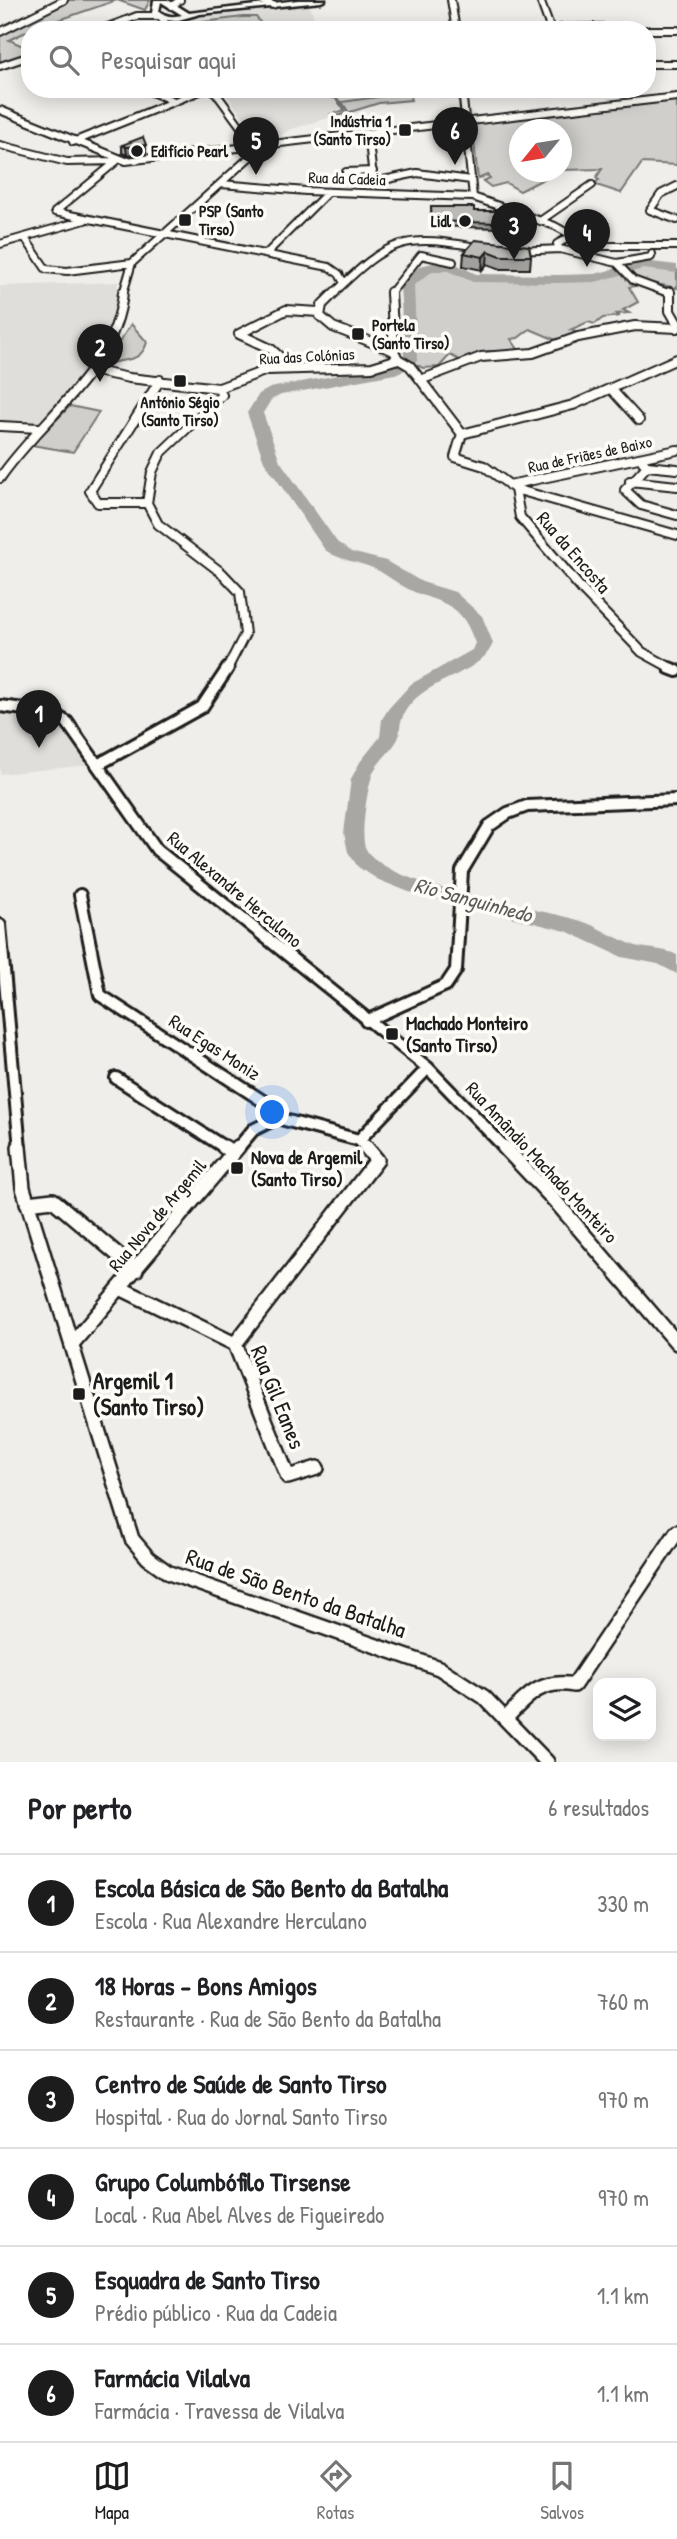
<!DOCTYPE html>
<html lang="pt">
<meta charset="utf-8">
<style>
body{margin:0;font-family:"Patrick Hand",sans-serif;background:#f2f2f2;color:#202124}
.controls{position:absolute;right:21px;bottom:21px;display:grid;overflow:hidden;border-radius:14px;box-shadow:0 4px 18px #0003}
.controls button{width:63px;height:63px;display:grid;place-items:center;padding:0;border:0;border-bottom:2px solid #e0e0e0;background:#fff;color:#202124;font:35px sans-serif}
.compass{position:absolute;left:509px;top:119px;width:63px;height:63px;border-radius:50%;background:#fff;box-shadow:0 4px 18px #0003;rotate:240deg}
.you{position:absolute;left:273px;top:1113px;width:24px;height:24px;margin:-18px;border:5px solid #fff;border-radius:50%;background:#1a73e8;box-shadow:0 0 0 10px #1a73e833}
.badge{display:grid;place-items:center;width:46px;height:46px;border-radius:50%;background:#1c1c1c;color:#fff;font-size:23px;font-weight:700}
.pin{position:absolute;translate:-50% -58px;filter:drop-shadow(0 2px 4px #0008)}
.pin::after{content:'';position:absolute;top:37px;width:24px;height:21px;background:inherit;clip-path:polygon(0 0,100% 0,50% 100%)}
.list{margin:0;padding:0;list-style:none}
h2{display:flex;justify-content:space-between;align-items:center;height:91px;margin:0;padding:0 28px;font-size:30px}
h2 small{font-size:23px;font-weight:400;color:#757577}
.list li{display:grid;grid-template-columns:46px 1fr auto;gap:21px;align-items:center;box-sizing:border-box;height:98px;padding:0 28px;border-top:2px solid #e0e0e0}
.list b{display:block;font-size:26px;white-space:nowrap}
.list p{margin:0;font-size:23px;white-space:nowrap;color:#757577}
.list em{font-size:23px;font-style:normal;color:#757577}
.icon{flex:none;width:38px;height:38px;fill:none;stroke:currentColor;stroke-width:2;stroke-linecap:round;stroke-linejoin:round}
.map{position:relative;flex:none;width:677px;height:1762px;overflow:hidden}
.search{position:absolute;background:#fff;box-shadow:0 4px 18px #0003;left:21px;right:21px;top:21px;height:77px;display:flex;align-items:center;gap:18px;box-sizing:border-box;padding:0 24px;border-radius:28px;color:#757577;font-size:26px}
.sheet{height:679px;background:#fff}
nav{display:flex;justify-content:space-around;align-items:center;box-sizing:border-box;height:98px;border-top:2px solid #e0e0e0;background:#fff;font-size:19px;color:#757577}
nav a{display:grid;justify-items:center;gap:4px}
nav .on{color:#1c1c1c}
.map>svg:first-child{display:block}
</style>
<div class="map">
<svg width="677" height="1762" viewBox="0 0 677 1762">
<rect width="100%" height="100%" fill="#f0eeea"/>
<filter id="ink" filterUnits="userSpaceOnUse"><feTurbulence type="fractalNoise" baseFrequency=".0143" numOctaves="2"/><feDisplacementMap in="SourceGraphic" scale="14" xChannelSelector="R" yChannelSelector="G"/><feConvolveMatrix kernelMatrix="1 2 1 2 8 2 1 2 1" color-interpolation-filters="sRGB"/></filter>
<g filter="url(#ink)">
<path fill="#e0deda" d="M 309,4 L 319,30 L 179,30 L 184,21 L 201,15 Z
M 222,89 L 408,89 L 411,100 L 379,103 L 292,129 L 266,142 L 260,140 Z
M 118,282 L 116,321 L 100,351 L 70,391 L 36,425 L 0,425 L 0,286 Z
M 0,712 L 45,716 L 53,720 L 66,730 L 90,765 L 0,774 Z"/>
<path fill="#d0cfcc" stroke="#767674" stroke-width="2" d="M 69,0 L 150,0 L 145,10 L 117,0 L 30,30 L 9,40 L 30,49 L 30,53 L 0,64 L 0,34 Z
M 243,17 L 256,17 L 263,26 L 191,30 L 187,24 Z
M 403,89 L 408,89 L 411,100 L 379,103 L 334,117 L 331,114 L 345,111 L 335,98 L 331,98 L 336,97 L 348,111 L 342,102 L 406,93 Z
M 677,99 L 677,165 L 642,163 L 621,193 L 593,184 L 599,180 L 596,178 L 602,169 L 562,170 L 562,130 L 520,130 L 520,172 L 557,172 L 520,191 L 506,183 L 491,187 L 483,181 L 490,178 L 487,175 L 478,179 L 472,124 L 475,123 Z
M 653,265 L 677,270 L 677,288 L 641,281 L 626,271 Z
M 443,267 L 456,270 L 472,279 L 559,280 L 621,273 L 635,286 L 629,287 L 638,302 L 623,310 L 629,313 L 615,314 L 620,316 L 603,318 L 595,324 L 588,322 L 570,330 L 584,335 L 558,341 L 530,329 L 518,338 L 511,339 L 520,352 L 488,351 L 461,361 L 450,355 L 439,367 L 423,368 L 410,362 L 414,357 L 409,284 L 424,271 Z
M 131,324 L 147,342 C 141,365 121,357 104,366 Z
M 70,406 L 99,412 L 73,452 L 32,445 Z"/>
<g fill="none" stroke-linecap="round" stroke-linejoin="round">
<path fill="#a8a7a3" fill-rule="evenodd" d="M 643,261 L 677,265 L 677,273 L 643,269 L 595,282 L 559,283 L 473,282 L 448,271 L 433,271 L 414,285 L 417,361 L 400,373 L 281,395 L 271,400 L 263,413 L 280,461 L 337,542 L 351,552 L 386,561 L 422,582 L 455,592 L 482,616 L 493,643 C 480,678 416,678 402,719 C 399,725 401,732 398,739 C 392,750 382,758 375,769 C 368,780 360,834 365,847 C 382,887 536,907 578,920 C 598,926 616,939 636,946 C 650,950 664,948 677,955 L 677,974 L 658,964 L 622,957 L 566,931 L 409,892 L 379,880 L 358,867 L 348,852 L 344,833 L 351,779 L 360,762 L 380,737 L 382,719 L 389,708 L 411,684 L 472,650 L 475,643 C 460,599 443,606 408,589 C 396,583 386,574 375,569 C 357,561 341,561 325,550 L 264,461 L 247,413 L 259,394 L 270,388 L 395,364 L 404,357 L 400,284 L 420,266 L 433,263 L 456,264 L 476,274 L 559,275 L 595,274 Z"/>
<g stroke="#1c1c1c" stroke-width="10">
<path id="minor-far3" d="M 260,0 L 273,5
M 451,0 L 456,30
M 540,0 L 551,30
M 172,6 L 180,0
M 161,17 L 170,30
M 100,30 L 137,16 L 161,16
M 647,30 L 677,30
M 0,32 L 64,0
M 647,64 L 677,64
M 0,66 L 30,56
M 144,89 L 174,101
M 213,89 L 255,146
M 462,89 L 473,197
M 0,110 L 126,161 L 677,97
M 368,133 L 374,186
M 73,142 L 205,89
M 0,145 L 67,162 L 116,161
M 346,175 L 346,172 L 373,171
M 374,182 L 417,173 L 471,180
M 221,184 L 306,191 L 473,197 L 555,226 L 591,246 L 677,246
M 677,186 L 661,194 L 650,210 L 677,220
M 55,212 L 329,267 L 339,274 L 344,283
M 55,212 L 118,160
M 540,221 L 592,185
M 25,238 L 46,269 L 67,271 L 132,263
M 0,244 L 85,220
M 560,249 L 617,263 L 651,257 L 652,254
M 517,251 L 560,249 L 557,244 L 572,236
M 267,253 L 328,192
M 617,263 L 633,280 L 671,294
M 123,294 L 132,263 L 252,155 L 257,150 L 255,146
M 333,294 C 391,237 403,234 483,248
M 390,294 L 421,255 L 453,262"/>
</g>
<g stroke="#1c1c1c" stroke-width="12">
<path id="minor-far2" d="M 335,292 L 322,305 L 320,316 L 333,327 L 394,351 L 398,359 L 410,366 L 462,434 L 455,457 L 484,466 L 515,489 L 520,517 L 584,592 L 642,652 L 673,669
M 391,292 L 394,351
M 670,292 L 670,311 L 677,323
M 293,369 L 271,349 L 239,334 L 286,310 L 319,312
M 91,370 L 129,378 L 219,388
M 423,379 L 481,357 L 533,353 L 578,337 L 635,326 L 677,328
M 219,388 L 267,370 L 372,367 L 398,359
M 219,388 L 222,395 L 161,453 L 152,472 L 147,503 L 158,524 L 222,573 L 240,592 L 245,634 L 227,669
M 611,389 L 639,420
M 0,426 L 39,428
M 462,434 L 573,405 L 677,359
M 643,462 L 647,466 L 677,469
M 647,466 L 625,490 L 641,505 L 677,515
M 0,478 C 41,418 117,369 123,292
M 630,481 L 677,486
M 509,485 L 677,450
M 515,489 L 677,535
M 147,503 L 98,503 L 90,491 L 160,380"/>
</g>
<g stroke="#1c1c1c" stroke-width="16">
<path id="minor-far1" d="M 669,668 L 677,671
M 0,706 L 49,712 L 67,722 L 157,850 L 428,1068 L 506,1149
M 99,764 L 202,707 L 228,668
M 80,895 L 100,995 L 266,1103 L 277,1118 L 359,1140 L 367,1149
M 0,925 L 20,1149
M 366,1021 L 446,985 L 456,970 L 462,871 L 489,826 L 508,813 L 527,806 L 677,800
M 116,1078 L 227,1149
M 359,1140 L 428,1068
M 237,1149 L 253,1130 L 277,1118"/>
</g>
<g stroke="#1c1c1c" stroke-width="18">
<path id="minor" d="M 19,1147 L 23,1188 L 132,1539 L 148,1558 L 169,1573 L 439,1668 L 484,1697 L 547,1762
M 224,1147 L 233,1153
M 504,1147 L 556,1202 L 677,1343
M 27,1203 L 53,1200 L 136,1270
M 120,1288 L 235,1344 L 288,1477 L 317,1468
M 72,1344 L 238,1147
M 235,1344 L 377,1160 L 366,1147
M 507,1717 C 528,1695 542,1679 574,1685 L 677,1532"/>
</g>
<g stroke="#1c1c1c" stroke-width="5">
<path id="major" d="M 154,0 L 168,0 L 189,13 L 298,0 L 325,0 L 321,2 L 200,14 L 175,21 L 158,19 L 152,13 ZM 161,2 L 182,15 C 173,17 166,17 159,11 Z"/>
</g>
<use href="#minor-far3" stroke="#fdfcf7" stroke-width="6"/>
<use href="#minor-far2" stroke="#fdfcf7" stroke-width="8"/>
<use href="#minor-far1" stroke="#fdfcf7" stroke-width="10"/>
<use href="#minor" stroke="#fdfcf7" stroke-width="13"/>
<use href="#major" fill="#fdfcf7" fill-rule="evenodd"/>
</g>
<path fill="#a1a09d" stroke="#1c1c1c" stroke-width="2" d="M 122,145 L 146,145 L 146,153 L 127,155 L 122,153 Z
M 431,207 L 474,211 L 499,223 L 499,228 L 432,226 Z
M 475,240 L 531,256 L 530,269 L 501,269 L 487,264 L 482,270 L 463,266 L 464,253 Z"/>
<path fill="#83827f" stroke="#1c1c1c" stroke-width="2" d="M 146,145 L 146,153 L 127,155 L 126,147 Z
M 488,251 L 487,264 L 482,270 L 483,257 Z"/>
<path fill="#bbbab6" stroke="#1c1c1c" stroke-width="2" d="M 603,23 L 605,30 L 561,30 L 560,24 Z
M 143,137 L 146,145 L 126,147 L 122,145 Z
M 431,207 L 474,207 L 474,211 L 497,211 L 499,223 L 432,221 Z
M 475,240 L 529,246 L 531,256 L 501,256 L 488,251 L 483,257 L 464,253 Z"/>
</g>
<g fill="#1c1c1c" stroke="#fdfcf7" stroke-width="2.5">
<rect x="398" y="123" width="14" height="14" rx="3.5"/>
<circle cx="137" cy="151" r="7"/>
<rect x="178" y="213" width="14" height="14" rx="3.5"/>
<circle cx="465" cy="221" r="7"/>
<rect x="351" y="327" width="14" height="14" rx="3.5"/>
<rect x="173" y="374" width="14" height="14" rx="3.5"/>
<rect x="385" y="1027" width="14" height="14" rx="3.5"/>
<rect x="230" y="1161" width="14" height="14" rx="3.5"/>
<rect x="72" y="1387" width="14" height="14" rx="3.5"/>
</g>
<g text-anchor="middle" stroke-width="7" stroke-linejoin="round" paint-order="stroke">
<g font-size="16" font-weight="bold" fill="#1c1c1c" stroke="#fdfcf7" text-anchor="start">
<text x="391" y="127" text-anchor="end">Indústria 1<tspan x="391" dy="18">(Santo Tirso)</tspan></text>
<text x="151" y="157">Edifício Pearl</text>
<text x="199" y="217">PSP (Santo<tspan x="199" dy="18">Tirso)</tspan></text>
<text x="451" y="227" text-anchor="end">Lidl</text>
<text x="372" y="331">Portela<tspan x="372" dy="18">(Santo Tirso)</tspan></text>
<text x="180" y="408" text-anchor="middle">António Ségio<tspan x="180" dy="18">(Santo Tirso)</tspan></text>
</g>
<g font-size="16" fill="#1c1c1c" stroke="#fdfcf7">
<text transform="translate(347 178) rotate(2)" y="6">Rua da Cadeia</text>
<text transform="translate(307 356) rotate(-3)" y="6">Rua das Colónias</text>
<text transform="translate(590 454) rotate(-12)" y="6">Rua de Friães de Baixo</text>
</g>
<g font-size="19" fill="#1c1c1c" stroke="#fdfcf7">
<text transform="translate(574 552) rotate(49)" y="7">Rua da Encosta</text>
<text transform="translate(235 889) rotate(40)" y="7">Rua Alexandre Herculano</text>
<text transform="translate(215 1047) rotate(33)" y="7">Rua Egas Moniz</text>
<text transform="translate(542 1162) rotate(47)" y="7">Rua Amândio Machado Monteiro</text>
<text transform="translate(157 1215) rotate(-50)" y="7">Rua Nova de Argemil</text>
</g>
<g font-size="19" font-weight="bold" fill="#1c1c1c" stroke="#fdfcf7" text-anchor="start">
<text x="406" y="1030">Machado Monteiro<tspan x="406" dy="22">(Santo Tirso)</tspan></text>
<text x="251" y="1164">Nova de Argemil<tspan x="251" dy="22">(Santo Tirso)</tspan></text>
</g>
<g font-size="21" font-style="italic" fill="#5b5b59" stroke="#fdfcf7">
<text transform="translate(473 900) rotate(15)" y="7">Rio Sanguinhedo</text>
</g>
<g font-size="23" font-weight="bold" fill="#1c1c1c" stroke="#fdfcf7" text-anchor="start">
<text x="93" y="1389">Argemil 1<tspan x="93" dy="26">(Santo Tirso)</tspan></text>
</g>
<g font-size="23" fill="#1c1c1c" stroke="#fdfcf7">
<text transform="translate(278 1397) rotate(68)" y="8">Rua Gil Eanes</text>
<text transform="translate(296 1593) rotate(19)" y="8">Rua de São Bento da Batalha</text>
</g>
</g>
</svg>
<div class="controls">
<button><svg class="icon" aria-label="layers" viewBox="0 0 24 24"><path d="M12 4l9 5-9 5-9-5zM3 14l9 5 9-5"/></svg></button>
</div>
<svg class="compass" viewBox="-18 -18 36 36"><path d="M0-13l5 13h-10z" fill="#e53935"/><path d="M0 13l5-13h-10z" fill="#757577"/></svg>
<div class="you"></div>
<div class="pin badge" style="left:39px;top:748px">1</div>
<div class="pin badge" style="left:100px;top:382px">2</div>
<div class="pin badge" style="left:514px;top:260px">3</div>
<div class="pin badge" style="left:587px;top:267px">4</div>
<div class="pin badge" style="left:256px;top:175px">5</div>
<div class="pin badge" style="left:455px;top:165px">6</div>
<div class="search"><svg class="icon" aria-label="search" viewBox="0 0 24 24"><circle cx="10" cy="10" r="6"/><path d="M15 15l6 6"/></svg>Pesquisar aqui</div>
</div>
<section class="sheet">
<h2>Por perto<small>6 resultados</small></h2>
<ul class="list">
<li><span class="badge">1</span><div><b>Escola Básica de São Bento da Batalha</b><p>Escola · Rua Alexandre Herculano</p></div><em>330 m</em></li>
<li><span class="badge">2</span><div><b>18 Horas - Bons Amigos</b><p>Restaurante · Rua de São Bento da Batalha</p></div><em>760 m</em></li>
<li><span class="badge">3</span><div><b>Centro de Saúde de Santo Tirso</b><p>Hospital · Rua do Jornal Santo Tirso</p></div><em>970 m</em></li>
<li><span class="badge">4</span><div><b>Grupo Columbófilo Tirsense</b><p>Local · Rua Abel Alves de Figueiredo</p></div><em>970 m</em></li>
<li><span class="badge">5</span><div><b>Esquadra de Santo Tirso</b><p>Prédio público · Rua da Cadeia</p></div><em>1.1 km</em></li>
<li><span class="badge">6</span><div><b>Farmácia Vilalva</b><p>Farmácia · Travessa de Vilalva</p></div><em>1.1 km</em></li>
</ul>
</section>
<nav>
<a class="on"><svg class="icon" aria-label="map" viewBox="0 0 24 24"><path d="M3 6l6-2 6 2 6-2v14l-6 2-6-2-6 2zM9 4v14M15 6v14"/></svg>Mapa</a>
<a><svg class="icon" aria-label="directions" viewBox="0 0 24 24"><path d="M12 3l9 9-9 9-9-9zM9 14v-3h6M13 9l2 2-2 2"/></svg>Rotas</a>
<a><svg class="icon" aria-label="saved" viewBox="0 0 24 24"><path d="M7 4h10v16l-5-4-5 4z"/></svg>Salvos</a>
</nav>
